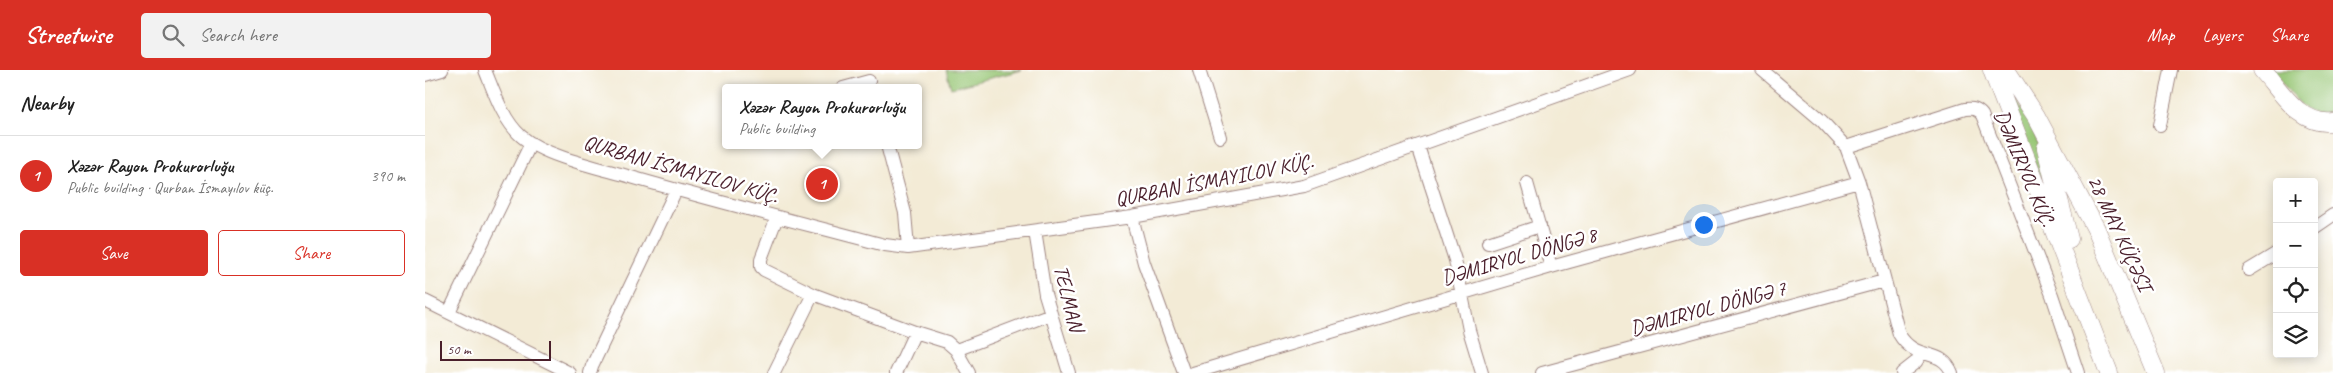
<!DOCTYPE html>
<meta charset="utf-8">
<style>
body{margin:0;font-family:Caveat,sans-serif;background:#f2f2f2;color:#222}
.controls{position:absolute;right:15px;bottom:15px;display:grid;overflow:hidden;border-radius:5px;box-shadow:0 2px 12px #0003}
.controls button{width:45px;height:45px;display:grid;place-items:center;padding:0;border:0;border-bottom:1px solid #e0e0e0;background:#fff;color:#222;font:25px sans-serif}
.scale{position:absolute;left:15px;bottom:12px;width:111px;box-sizing:border-box;padding-left:5px;border:2px solid #4a1f2b;border-top:0;font-size:14px;line-height:18px;white-space:nowrap;color:#4a1f2b;-webkit-text-stroke:4px #fff;paint-order:stroke}
.you{position:absolute;left:1278px;top:154px;width:18px;height:18px;margin:-12px;border:4px solid #fff;border-radius:50%;background:#1a73e8;box-shadow:0 0 0 8px #1a73e833}
.badge{display:grid;place-items:center;width:32px;height:32px;border-radius:50%;background:#d93025;color:#fff;font-size:16px;font-weight:700}
.pin{position:absolute;translate:-50% -50%;border:2px solid #fff;box-shadow:0 1px 5px #0006}
.popup{position:absolute;left:297px;top:14px;width:200px;height:65px;box-sizing:border-box;display:grid;place-content:center;border-radius:5px;background:#fff;filter:drop-shadow(0 1px 4px #0005);font-size:16px;white-space:nowrap;color:#767676}
.popup b{font-size:19px;color:#222}
.popup::after{content:'';position:absolute;left:50%;top:100%;margin-left:-10px;border:10px solid transparent;border-top-color:#fff}
.list{margin:0;padding:0;list-style:none}
h2{display:flex;justify-content:space-between;align-items:center;height:65px;margin:0;padding:0 20px;font-size:21px}
h2 small{font-size:16px;font-weight:400;color:#767676}
.list li{display:grid;grid-template-columns:32px 1fr auto;gap:15px;align-items:center;box-sizing:border-box;height:80px;padding:0 20px;border-top:1px solid #e0e0e0}
.list b{display:block;font-size:19px;white-space:nowrap}
.list p{margin:0;font-size:16px;white-space:nowrap;color:#767676}
.list em{font-size:16px;font-style:normal;color:#767676}
.actions{display:flex;gap:10px;padding:15px 20px}
.actions a{flex:1;padding:11px 0;border:1px solid #d93025;border-radius:5px;text-align:center;font-size:18px;color:#d93025}
.actions .main{background:#d93025;color:#fff}
.icon{flex:none;width:28px;height:28px;fill:none;stroke:currentColor;stroke-width:2;stroke-linecap:round;stroke-linejoin:round}
.map{position:relative;flex:none;width:1908px;height:303px;overflow:hidden}
header{display:flex;align-items:center;gap:30px;box-sizing:border-box;height:70px;padding:0 25px;background:#d93025;color:#fff}
header strong{font-size:24px}
nav{display:flex;gap:28px;margin-inline-start:auto;font-size:18px}
.search{width:350px;height:45px;background:#f2f2f2;display:flex;align-items:center;gap:12px;box-sizing:border-box;padding:0 18px;border-radius:5px;color:#767676;font-size:19px}
main{display:flex}
aside{flex:1;background:#fff}
.map>svg:first-child{display:block}
</style>
<header>
<strong>Streetwise</strong>
<div class="search"><svg class="icon" aria-label="search" viewBox="0 0 24 24"><circle cx="10" cy="10" r="6"/><path d="M15 15l6 6"/></svg>Search here</div>
<nav><a>Map</a><a>Layers</a><a>Share</a></nav>
</header>
<main>
<aside>
<h2>Nearby<small></small></h2>
<ul class="list">
<li><span class="badge">1</span><div><b>Xəzər Rayon Prokurorluğu</b><p>Public building · Qurban İsmayılov küç.</p></div><em>390 m</em></li>
</ul>
<div class="actions"><a class="main">Save</a><a>Share</a></div>
</aside>
<div class="map">
<svg width="1908" height="303" viewBox="0 0 1908 303">
<rect width="100%" height="100%" fill="#fff"/>
<filter id="ink" filterUnits="userSpaceOnUse"><feTurbulence type="fractalNoise" baseFrequency=".02" numOctaves="2"/><feDisplacementMap in="SourceGraphic" scale="10" xChannelSelector="R" yChannelSelector="G"/><feConvolveMatrix kernelMatrix="1 2 1 2 8 2 1 2 1" color-interpolation-filters="sRGB"/></filter>
<filter id="wash" filterUnits="userSpaceOnUse"><feTurbulence type="fractalNoise" baseFrequency=".0096" numOctaves="4" result="noise"/><feDisplacementMap in="SourceGraphic" scale="20" xChannelSelector="R" yChannelSelector="G"/><feGaussianBlur stdDeviation="1.12" result="paint"/><feColorMatrix in="noise" values="0 0 0 0 0 0 0 0 0 0 0 0 0 0 0 0 0 1.4 0 .05"/><feComposite in="paint" operator="in"/></filter>
<g filter="url(#wash)">
<rect width="100%" height="100%" fill="#f3ebd6"/>
<path fill="#97c674" stroke="#707250" d="M 521,0 L 597,0 L 526,18 Z
M 1574,0 L 1606,54 L 1613,74 L 1630,146 Z
M 1847,0 L 1908,0 L 1908,41 C 1902,43 1895,45 1888,43 C 1876,40 1856,10 1847,0 Z"/>
</g>
<g filter="url(#ink)">
<g fill="none" stroke-linecap="round" stroke-linejoin="round">
<g stroke="#9e8580" stroke-width="14">
<path id="street" d="M 60,0 C 69,22 78,50 96,66 C 119,86 170,97 199,105 C 285,130 373,152 460,175 L 483,178 L 707,147 L 879,116 L 1205,0
M 774,0 L 795,67
M 1337,0 L 1397,51 L 1421,77 L 1434,112 L 1474,264 C 1491,293 1516,276 1527,303
M 0,5 L 17,0
M 418,18 L 444,11
M 1735,55 L 1746,0
M 462,75 L 480,143 L 483,178
M 993,76 L 1030,190 L 1044,260 L 1057,303
M 1421,77 L 1540,39 C 1548,38 1552,39 1557,45 L 1627,225 L 1653,303
M 1102,113 L 1126,197
M 352,147 L 336,189 L 336,197 L 339,200 L 388,224 L 490,262 L 522,272 L 531,280 L 544,303
M 707,147 L 719,193 L 759,303
M 1889,158 L 1908,145
M 610,161 L 620,224 L 644,303
M 1063,173 L 1115,156
M 1824,200 L 1852,183
M 0,231 L 145,303
M 24,242 L 106,73
M 531,280 L 626,244
M 165,303 L 167,296 L 251,120
M 349,303 L 388,224
M 471,303 L 490,262
M 768,303 L 1126,197 L 1434,112
M 1117,303 L 1459,211
M 1477,303 L 1491,292 L 1496,284"/>
</g>
<g stroke="#9e8580" stroke-width="19">
<path id="secondary" d="M 1567,0 L 1684,303
M 1581,0 L 1611,46 L 1671,159 L 1731,303
M 1837,0 C 1856,21 1875,56 1908,52
M 1621,78 L 1644,169"/>
</g>
<use href="#street" stroke="#fff" stroke-width="12"/>
<use href="#secondary" stroke="#fff" stroke-width="18"/>
</g>
</g>
<g text-anchor="middle" stroke-width="5" stroke-linejoin="round" paint-order="stroke">
<g font-size="21" fill="#4a1f2b" stroke="#fff">
<text transform="translate(1600 98) rotate(67)" y="7">DƏMIRYOL KÜÇ.</text>
<text transform="translate(256 99) rotate(16)" y="7">QURBAN İSMAYILOV KÜÇ.</text>
<text transform="translate(789 110) rotate(-11)" y="7">QURBAN İSMAYILOV KÜÇ.</text>
<text transform="translate(1695 163) rotate(65)" y="7">28 MAY KÜÇƏSI</text>
<text transform="translate(1094 186) rotate(-16)" y="7">DƏMIRYOL DÖNGƏ 8</text>
<text transform="translate(644 228) rotate(76)" y="7">TELMAN</text>
<text transform="translate(1283 238) rotate(-15)" y="7">DƏMIRYOL DÖNGƏ 7</text>
</g>
</g>
</svg>
<div class="controls">
<button>+</button>
<button>−</button>
<button><svg class="icon" aria-label="locate" viewBox="0 0 24 24"><circle cx="12" cy="12" r="6"/><path d="M12 2v4M12 18v4M2 12h4M18 12h4"/></svg></button>
<button><svg class="icon" aria-label="layers" viewBox="0 0 24 24"><path d="M12 4l9 5-9 5-9-5zM3 14l9 5 9-5"/></svg></button>
</div>
<div class="scale">50 m</div>
<div class="you"></div>
<div class="pin badge" style="left:397px;top:114px">1</div>
<div class="popup"><b>Xəzər Rayon Prokurorluğu</b>Public building</div>
</div>
</main>
